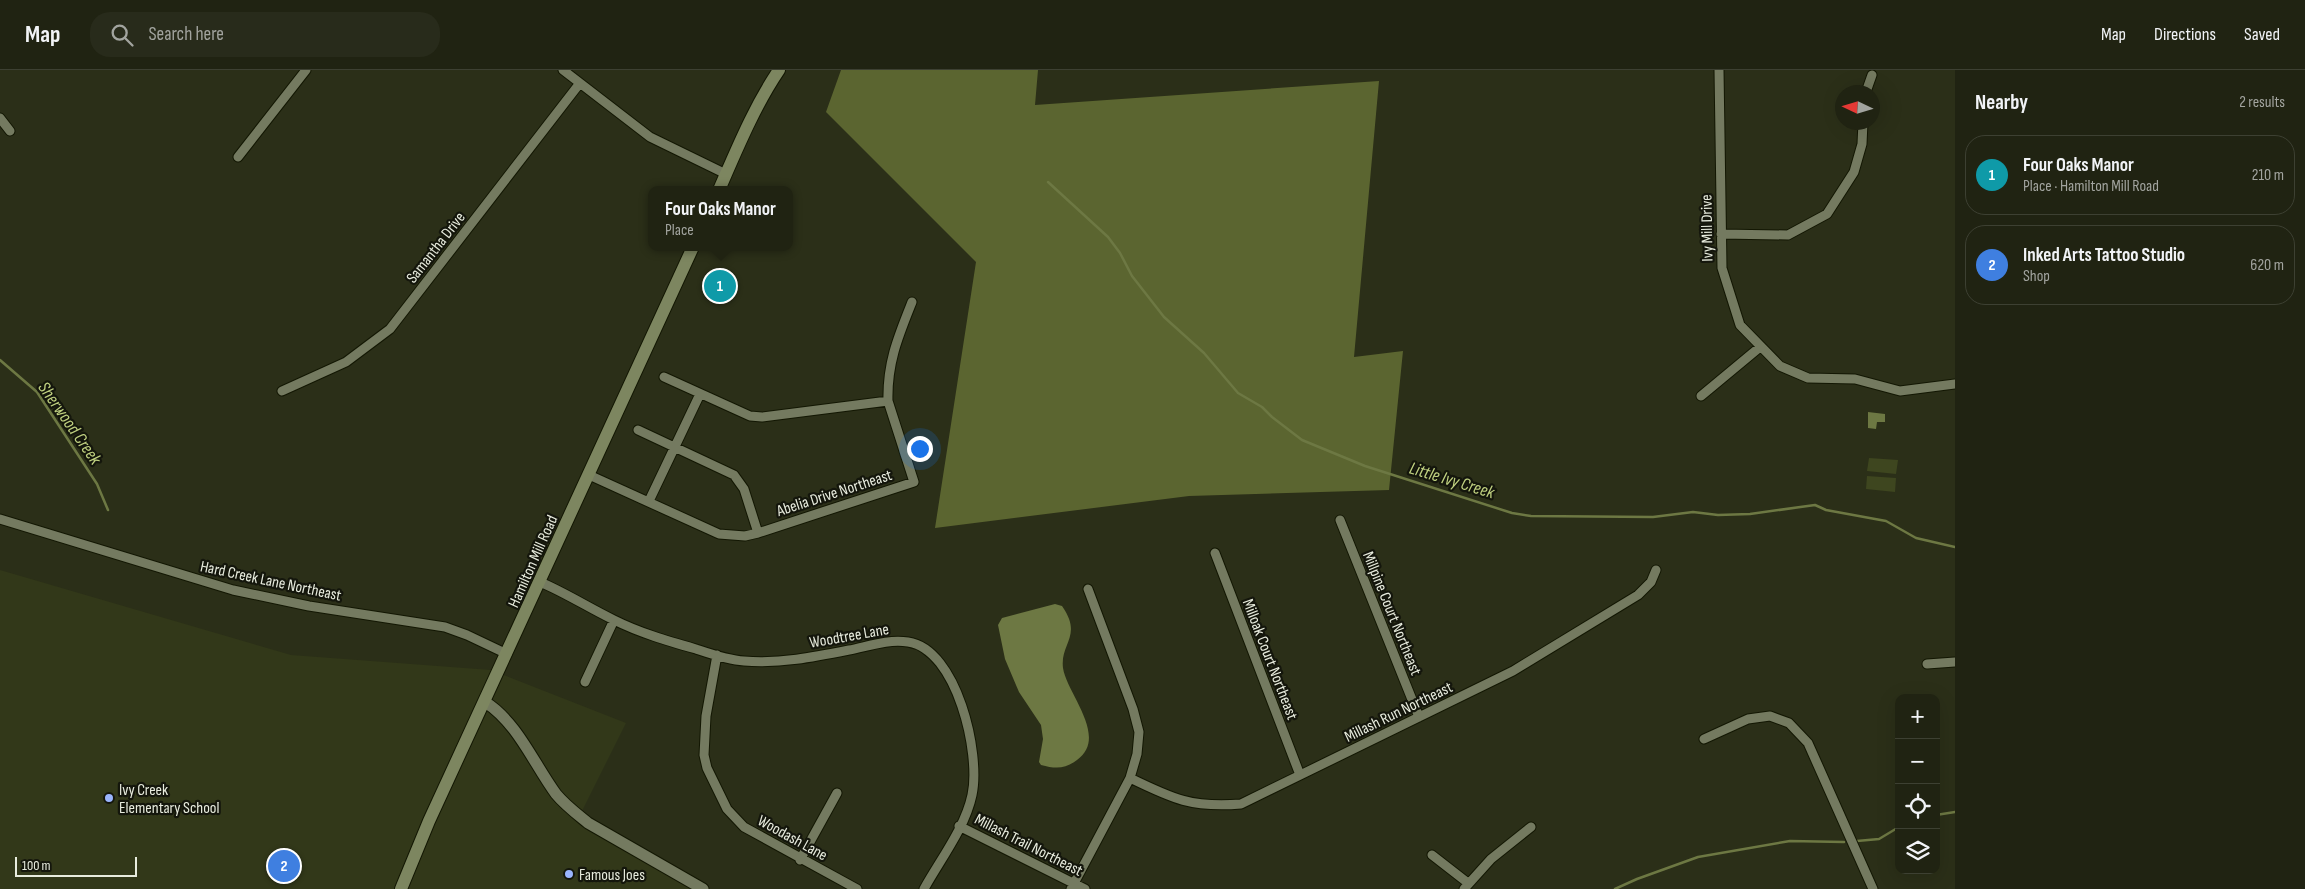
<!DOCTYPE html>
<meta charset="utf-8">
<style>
body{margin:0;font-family:"Sofia Sans Condensed",sans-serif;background:#282b1b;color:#f1f3f6}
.controls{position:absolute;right:15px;bottom:15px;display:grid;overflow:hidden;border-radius:10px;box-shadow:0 5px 20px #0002}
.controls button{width:45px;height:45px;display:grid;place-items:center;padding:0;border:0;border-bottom:1px solid #3d4032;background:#202312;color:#f1f3f6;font:25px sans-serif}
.compass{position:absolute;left:1835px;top:15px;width:45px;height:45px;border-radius:50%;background:#202312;box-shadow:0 5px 20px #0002;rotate:274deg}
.scale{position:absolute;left:15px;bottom:12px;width:122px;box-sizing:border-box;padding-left:5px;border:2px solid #e8ecde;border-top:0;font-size:14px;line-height:18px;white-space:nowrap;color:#e8ecde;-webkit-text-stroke:4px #14160c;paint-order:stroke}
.you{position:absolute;left:919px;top:378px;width:18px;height:18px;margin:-12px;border:4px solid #fff;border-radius:50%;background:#1a73e8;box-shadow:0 0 0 8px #1a73e833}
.badge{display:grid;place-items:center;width:32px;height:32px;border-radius:50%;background:#2563eb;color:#fff;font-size:16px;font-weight:700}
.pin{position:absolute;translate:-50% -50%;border:2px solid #fff;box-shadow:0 1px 5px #0006}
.popup{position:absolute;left:648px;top:116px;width:145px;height:65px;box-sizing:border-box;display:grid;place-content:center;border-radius:10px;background:#202312;filter:drop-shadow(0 1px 4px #0005);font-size:16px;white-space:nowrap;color:#a2a49f}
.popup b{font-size:19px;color:#f1f3f6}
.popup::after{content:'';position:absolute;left:50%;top:100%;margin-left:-10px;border:10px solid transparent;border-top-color:#202312}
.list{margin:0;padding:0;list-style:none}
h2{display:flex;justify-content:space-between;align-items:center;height:65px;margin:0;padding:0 20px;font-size:21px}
h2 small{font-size:16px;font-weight:400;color:#a2a49f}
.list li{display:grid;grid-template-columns:32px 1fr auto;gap:15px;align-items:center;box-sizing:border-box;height:80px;margin:0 10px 10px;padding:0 10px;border:1px solid #3d4032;border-radius:20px}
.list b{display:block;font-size:19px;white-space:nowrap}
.list p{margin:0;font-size:16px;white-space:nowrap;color:#a2a49f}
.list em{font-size:16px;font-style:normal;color:#a2a49f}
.icon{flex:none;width:28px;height:28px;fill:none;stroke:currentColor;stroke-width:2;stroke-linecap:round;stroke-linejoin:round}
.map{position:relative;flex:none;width:1955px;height:819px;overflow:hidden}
header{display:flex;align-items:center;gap:30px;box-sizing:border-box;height:70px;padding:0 25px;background:#202312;border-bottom:1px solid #3d4032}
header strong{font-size:24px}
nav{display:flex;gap:28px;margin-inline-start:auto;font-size:18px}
.search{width:350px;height:45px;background:#282b1b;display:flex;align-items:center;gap:12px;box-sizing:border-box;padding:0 18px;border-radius:20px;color:#a2a49f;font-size:19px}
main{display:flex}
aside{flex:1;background:#202312}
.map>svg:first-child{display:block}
</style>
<header>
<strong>Map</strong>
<div class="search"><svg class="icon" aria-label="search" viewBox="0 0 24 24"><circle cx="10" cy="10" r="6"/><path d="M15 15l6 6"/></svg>Search here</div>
<nav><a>Map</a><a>Directions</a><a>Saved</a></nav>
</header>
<main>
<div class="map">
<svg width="1955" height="819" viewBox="0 0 1955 819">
<rect width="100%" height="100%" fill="#2b2f18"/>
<path fill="#323819" d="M 0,500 L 291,585 L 491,600 L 626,653 L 580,745 L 702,819 L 0,819 Z"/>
<path fill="#3e461f" d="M 1869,388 L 1898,390 L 1896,404 L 1867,401 Z
M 1867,406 L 1896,408 L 1895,422 L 1866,419 Z"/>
<path fill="#5b6530" d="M 841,0 L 1038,0 L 1035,35 L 1379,11 L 1354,287 L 1403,281 L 1389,420 L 1189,426 L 935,458 L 976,192 L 826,42 Z"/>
<path fill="#6d7843" d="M 1868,342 L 1885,344 L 1885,352 L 1877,352 L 1876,359 L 1868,358 Z
M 1055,534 L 1062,536 C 1083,566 1060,573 1063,598 C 1067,624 1109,667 1077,690 C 1065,699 1056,699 1041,695 L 1039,692 L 1043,669 L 1041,655 L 1019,622 L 1005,589 L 998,555 L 1002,548 Z"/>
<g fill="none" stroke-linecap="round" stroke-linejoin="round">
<path stroke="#6d7843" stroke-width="2.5" d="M 1048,112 L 1108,167 L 1120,183 L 1132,206 L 1164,247 L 1204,283 L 1238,323 L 1262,337 L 1272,347 L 1302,370 L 1365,396 L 1512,443 L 1531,446 L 1653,447 L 1693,442 L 1718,445 L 1750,444 L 1815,435 L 1826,440 L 1886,451 L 1916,468 L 1955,477
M 0,290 L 37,322 L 97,414 L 108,440
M 1936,745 L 1955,742
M 1857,771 L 1879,769 L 1899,757
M 1615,819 L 1637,809 L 1698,787 L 1790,771 L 1844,772"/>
<g stroke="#131703" stroke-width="11">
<path id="minor" d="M 563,0 L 650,67 L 726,104
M 1719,0 L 1722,198 L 1740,255 L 1780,296 L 1808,308 L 1855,309 L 1900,321 L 1955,314
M 1866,22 L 1872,5
M 0,48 L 10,61
M 238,87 L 306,0
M 1721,164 L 1788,165 L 1827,144 L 1854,102 L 1862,74 L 1863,52
M 664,307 L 750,346 L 762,347 L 888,331
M 282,321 L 346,292 L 390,259 L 580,13
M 1701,326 L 1760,277
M 638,360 L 734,405 L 744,419 L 758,463
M 589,405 L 719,464 L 745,466 L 758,463 L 914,412 L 888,331 C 887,293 898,267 912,232
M 649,431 L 700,324
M 0,449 L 233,520 L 309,536 L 445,557 L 467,565 L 507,584
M 1340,450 L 1419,647
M 1215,483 L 1300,705
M 540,512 C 566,523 589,538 614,550 C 640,563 668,571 696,579 C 711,584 728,590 744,591 C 779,594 814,587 849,580 C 869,576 888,569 908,572 C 957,579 981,684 972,725 C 965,758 940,790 924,819
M 717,585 L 706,646 L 704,685 L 707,698 L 727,739 L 744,757 L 857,819
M 1927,594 L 1955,592
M 585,612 L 614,550
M 1704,669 L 1748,649 L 1770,646 L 1789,653 L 1808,673 L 1873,819
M 1130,708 C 1173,729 1192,738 1241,734 L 1513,601 L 1638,525 L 1651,512 L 1656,500
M 959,756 L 1085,819
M 1432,785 L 1468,813
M 800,790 L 837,723
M 1071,819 L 1130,708 L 1137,684 L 1139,662 L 1133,639 L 1088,519
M 1464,819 L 1491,789 L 1531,757"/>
</g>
<g stroke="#131703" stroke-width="13">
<path id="tertiary" d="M 485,632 C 517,652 534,694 556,724 C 565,735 577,744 588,753 L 703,819"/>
</g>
<g stroke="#131703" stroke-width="14">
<path id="secondary" d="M 719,120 C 737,79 754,37 779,0
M 401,819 L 429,751 L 693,177"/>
</g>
<use href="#minor" stroke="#747a60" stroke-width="9"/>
<use href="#tertiary" stroke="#747a60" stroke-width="11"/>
<use href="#secondary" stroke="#7d8660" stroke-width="12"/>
</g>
<g fill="#9ab5fd" stroke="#14160c" stroke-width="2">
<circle cx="109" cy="728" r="5"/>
<circle cx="569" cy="804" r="5"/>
</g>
<g text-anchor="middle" stroke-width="4.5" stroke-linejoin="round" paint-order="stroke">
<g font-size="16" fill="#e8ecde" stroke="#14160c">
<text transform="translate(1706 158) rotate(-91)" y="6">Ivy Mill Drive</text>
<text transform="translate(435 177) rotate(-52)" y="6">Samantha Drive</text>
<text transform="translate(834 422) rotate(-18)" y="6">Abelia Drive Northeast</text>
<text transform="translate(532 491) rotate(-66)" y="6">Hamilton Mill Road</text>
<text transform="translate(271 510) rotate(12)" y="6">Hard Creek Lane Northeast</text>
<text transform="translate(1393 543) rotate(68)" y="6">Millpine Court Northeast</text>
<text transform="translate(849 565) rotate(-10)" y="6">Woodtree Lane</text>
<text transform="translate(1271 589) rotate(69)" y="6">Milloak Court Northeast</text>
<text transform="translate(1398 641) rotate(-26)" y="6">Millash Run Northeast</text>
<text transform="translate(793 767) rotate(29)" y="6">Woodash Lane</text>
<text transform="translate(1029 774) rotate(27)" y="6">Millash Trail Northeast</text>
</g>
<g font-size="16" fill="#e8ecde" stroke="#14160c" text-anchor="start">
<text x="119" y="725">Ivy Creek<tspan x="119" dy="18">Elementary School</tspan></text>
<text x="579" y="810">Famous Joes</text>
</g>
<g font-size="18" font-style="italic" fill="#c0d180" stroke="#14160c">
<text transform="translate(70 353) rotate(55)" y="6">Sherwood Creek</text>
<text transform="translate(1452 410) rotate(17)" y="6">Little Ivy Creek</text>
</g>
</g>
</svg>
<div class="controls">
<button>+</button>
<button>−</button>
<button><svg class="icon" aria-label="locate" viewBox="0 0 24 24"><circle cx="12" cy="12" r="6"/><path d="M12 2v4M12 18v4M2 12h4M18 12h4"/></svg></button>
<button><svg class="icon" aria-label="layers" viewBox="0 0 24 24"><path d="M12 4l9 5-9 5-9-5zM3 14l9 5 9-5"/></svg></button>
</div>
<svg class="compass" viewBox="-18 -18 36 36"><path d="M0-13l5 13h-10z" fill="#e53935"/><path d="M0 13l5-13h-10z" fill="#a2a49f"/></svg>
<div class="scale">100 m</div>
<div class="you"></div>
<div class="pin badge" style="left:720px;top:216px;background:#0f9aa8">1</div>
<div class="popup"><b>Four Oaks Manor</b>Place</div>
<div class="pin badge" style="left:284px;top:796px;background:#3f7fe0">2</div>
</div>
<aside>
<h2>Nearby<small>2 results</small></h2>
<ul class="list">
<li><span class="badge" style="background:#0f9aa8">1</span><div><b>Four Oaks Manor</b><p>Place · Hamilton Mill Road</p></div><em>210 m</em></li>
<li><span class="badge" style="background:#3f7fe0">2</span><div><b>Inked Arts Tattoo Studio</b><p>Shop</p></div><em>620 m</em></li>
</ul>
</aside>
</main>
